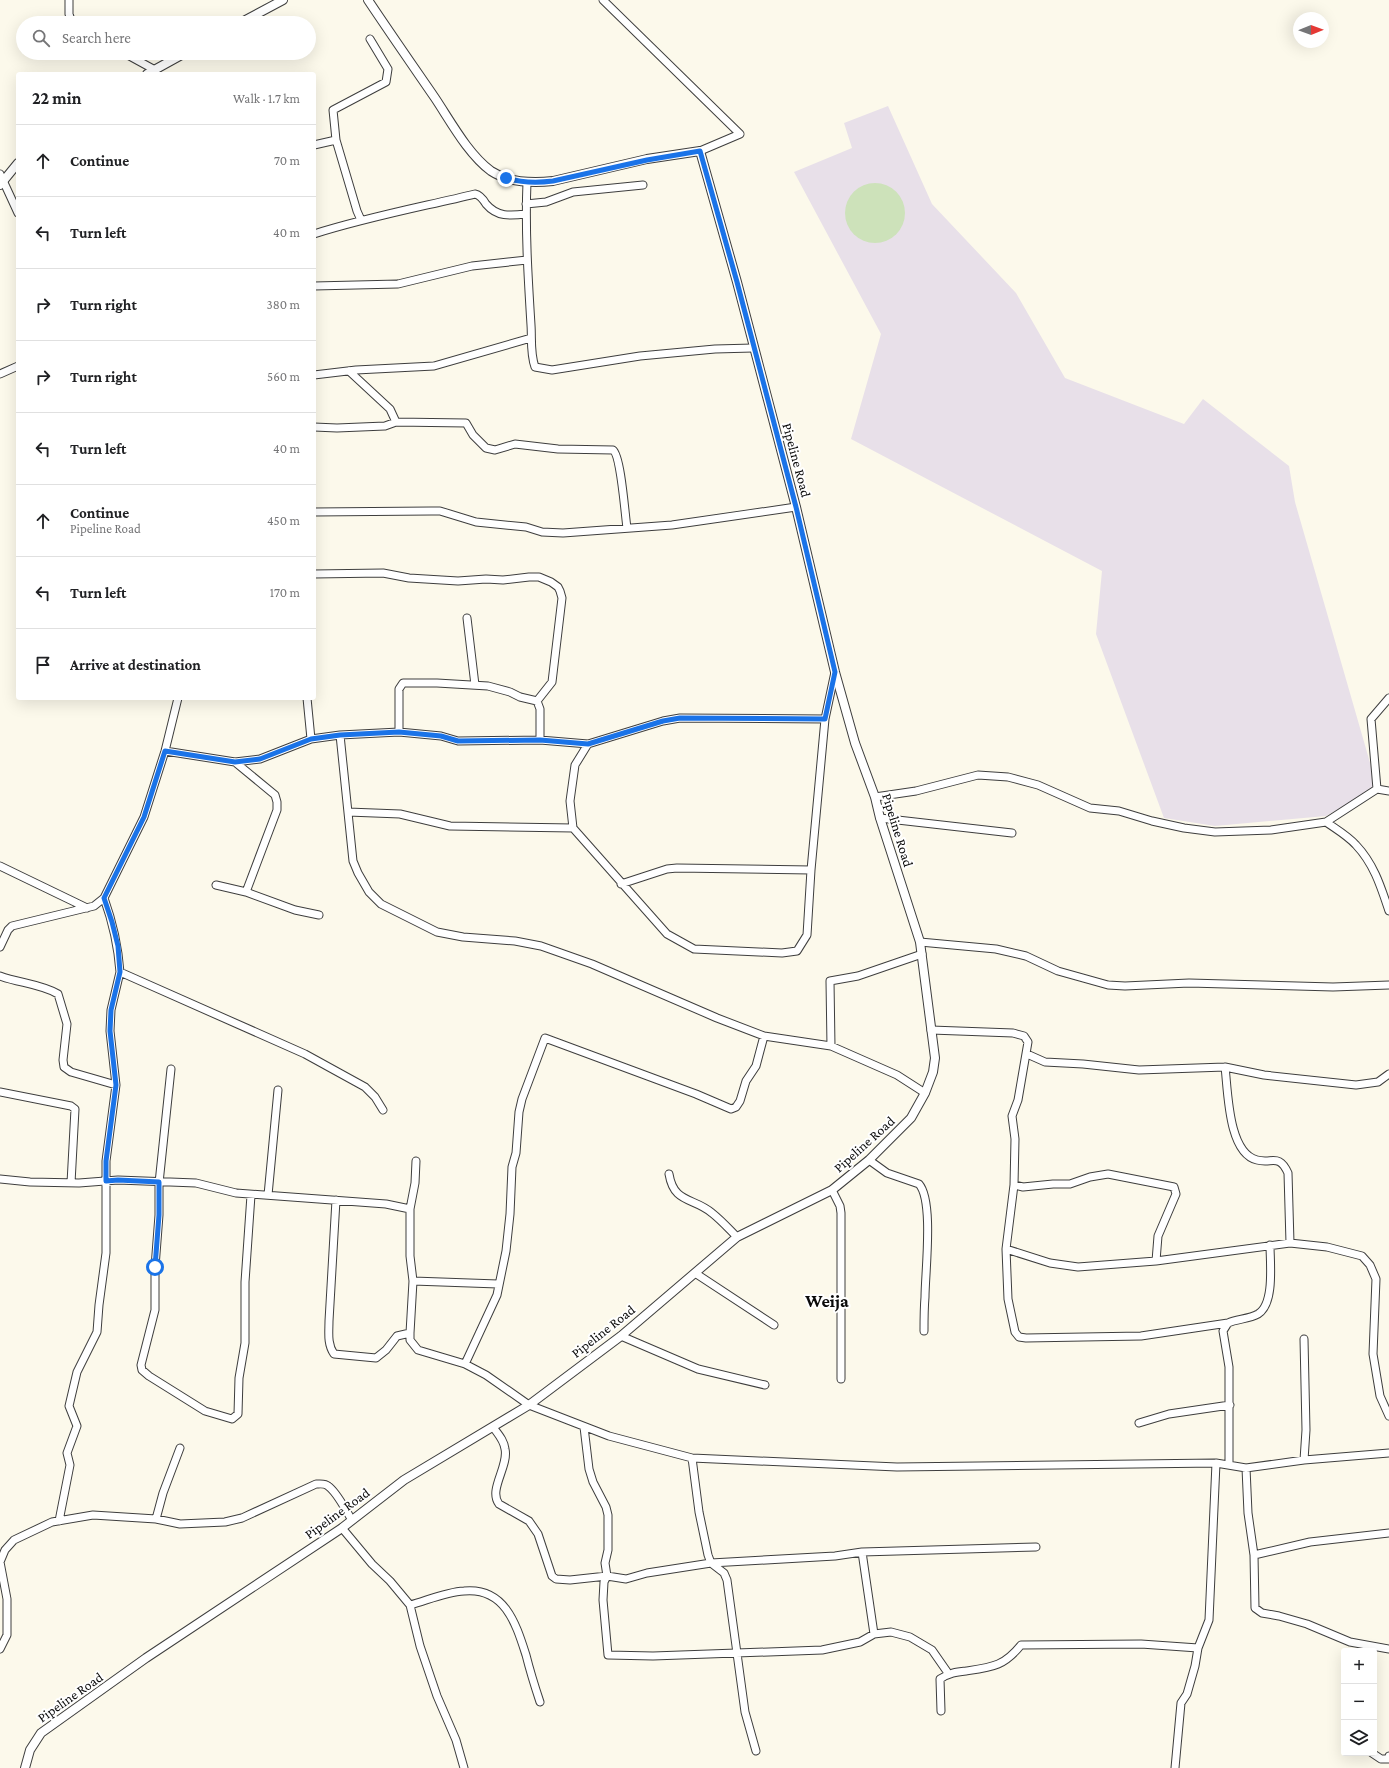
<!DOCTYPE html>
<meta charset="utf-8">
<style>
body{margin:0;font-family:"Crimson Pro",serif;background:#f2f2f2;color:#202124}
.controls{position:absolute;right:12px;bottom:12px;display:grid;overflow:hidden;border-radius:4px;box-shadow:0 4px 16px #0002}
.controls button{width:36px;height:36px;display:grid;place-items:center;padding:0;border:0;border-bottom:1px solid #e0e0e0;background:#fff;color:#202124;font:20px sans-serif}
.compass{position:absolute;left:1293px;top:12px;width:36px;height:36px;border-radius:50%;background:#fff;box-shadow:0 4px 16px #0002;rotate:89deg}
.stop{position:absolute;width:12px;height:12px;margin:-9px;border:3px solid #1a73e8;border-radius:50%;background:#fff}
.stop.end{background:#1a73e8;border-color:#fff;box-shadow:0 1px 4px #0008}
.list{margin:0;padding:0;list-style:none}
h2{display:flex;justify-content:space-between;align-items:center;height:52px;margin:0;padding:0 16px;font-size:17px}
h2 small{font-size:13px;font-weight:400;color:#757577}
.list li{display:grid;grid-template-columns:26px 1fr auto;gap:12px;align-items:center;box-sizing:border-box;height:72px;padding:0 16px;border-top:1px solid #e0e0e0}
.list b{display:block;font-size:15px;white-space:nowrap}
.list p{margin:0;font-size:13px;white-space:nowrap;color:#757577}
.list em{font-size:13px;font-style:normal;color:#757577}
.icon{flex:none;width:22px;height:22px;fill:none;stroke:currentColor;stroke-width:2;stroke-linecap:round;stroke-linejoin:round}
.map{position:relative;flex:none;width:1389px;height:1768px;overflow:hidden}
.search{position:absolute;background:#fff;box-shadow:0 4px 16px #0002;left:16px;top:16px;width:300px;height:44px;display:flex;align-items:center;gap:10px;box-sizing:border-box;padding:0 14px;border-radius:22px;color:#757577;font-size:15px}
.panel{position:absolute;background:#fff;box-shadow:0 4px 16px #0002;left:16px;top:72px;width:300px;height:628px;border-radius:4px}
.map>svg:first-child{display:block}
</style>
<div class="map">
<svg width="1389" height="1768" viewBox="0 0 1389 1768">
<rect width="100%" height="100%" fill="#fcf9eb"/>
<path fill="#e8e0e9" d="M 888,106 L 932,204 L 1016,293 L 1065,378 L 1184,424 L 1203,399 L 1289,466 L 1295,502 L 1377,787 L 1326,816 L 1215,826 L 1164,818 L 1096,634 L 1102,571 L 851,439 L 881,334 L 794,172 L 852,148 L 844,123 Z"/>
<path fill="#cde2ba" d="M845 213a30 30 0 1 1 60 0a30 30 0 1 1-60 0Z"/>
<g fill="none" stroke-linecap="round" stroke-linejoin="round">
<g stroke="#3e3e3e" stroke-width="9">
<path id="minor" d="M 69,0 L 69,14 L 72,23
M 603,0 L 740,134 L 700,151
M 124,53 L 155,70
M 314,145 L 336,140
M 0,174 L 18,213
M 527,182 C 525,229 528,277 531,325 C 532,339 530,353 535,367 L 552,370 L 640,356 L 715,349 L 753,348
M 526,204 L 546,202 L 573,192 L 643,185
M 361,220 L 357,211 L 336,140 L 333,110 L 386,82 L 388,69 L 370,39
M 314,234 C 367,217 421,207 475,194 C 480,195 483,199 486,204 C 497,217 510,216 526,214
M 314,286 L 398,284 L 472,266 L 527,260
M 349,371 L 390,409 L 396,422
M 0,374 L 18,366
M 314,375 L 356,370 L 434,366 L 531,338
M 314,427 L 337,428 L 385,426 L 396,422 L 466,423 L 473,435 L 486,448 L 495,450 L 515,444 L 558,449 L 613,450 C 621,456 625,515 627,528
M 314,512 L 431,511 L 440,511 L 476,522 L 526,527 L 542,532 L 563,533 L 672,525 L 796,507
M 314,574 L 383,573 L 409,578 L 458,581 L 486,579 L 503,580 L 529,577 L 539,577 L 551,582 L 558,587 L 560,591 L 562,598 L 552,682 L 537,701
M 467,618 L 475,685
M 307,698 L 311,739
M 399,732 L 399,689 L 403,683 L 437,683 L 488,686 L 510,692 L 520,697 L 537,701 L 540,709 L 540,740
M 340,735 L 353,861 L 358,873 L 369,892 L 381,904 L 437,932 L 463,937 L 515,941 L 541,946 L 592,964 L 717,1018 L 764,1036 L 831,1046 L 897,1075 L 925,1093
M 588,744 L 575,765 L 570,801 L 573,828 L 667,934 L 694,949 L 782,953 L 797,951 L 807,935 L 811,870 L 825,719 L 835,672
M 165,751 L 235,762 L 260,759 L 311,739 L 340,735 L 399,732 L 441,736 L 458,741 L 540,740 L 588,744 L 663,721 L 680,718 L 825,719
M 235,762 L 275,795 L 277,802 L 277,810 L 246,892
M 1377,789 L 1389,791
M 875,797 L 916,791 L 978,775 L 1008,777 L 1038,785 L 1090,808 L 1119,811 L 1152,821 L 1184,828 L 1215,832 L 1271,830 L 1326,822 L 1377,789 L 1371,719 L 1389,698
M 348,812 L 400,814 L 450,826 L 573,828
M 880,818 L 1012,833
M 1326,822 C 1336,829 1348,836 1356,845 C 1374,864 1381,887 1389,911
M 0,866 L 87,908
M 621,884 L 667,869 L 677,868 L 811,870
M 216,885 L 246,892 L 295,910 L 319,915
M 104,898 C 113,923 118,945 120,972 L 305,1054 L 365,1087 L 375,1097 L 383,1110
M 920,942 L 996,949 L 1026,956 L 1058,971 L 1108,985 L 1125,986 L 1189,983 L 1333,987 L 1389,985
M 0,947 L 8,930 L 12,926 L 94,906 L 104,898 L 144,817 L 165,751 L 178,698
M 0,976 C 19,983 41,984 58,994 L 67,1024 L 63,1060 L 64,1067 L 71,1072 L 116,1085
M 931,1030 L 1013,1033 L 1024,1036 L 1028,1042 L 1018,1100 L 1012,1116 L 1015,1139 L 1014,1185 L 1006,1249 L 1050,1263 L 1078,1267 L 1156,1261 L 1290,1243 L 1327,1247 L 1362,1256 L 1370,1265 L 1376,1279 L 1373,1354 L 1380,1396 L 1389,1416
M 831,1046 L 830,981 L 858,976 L 922,954
M 1027,1054 L 1045,1062 L 1083,1064 L 1139,1070 L 1225,1067 L 1264,1075 L 1356,1085 L 1378,1082 L 1389,1074
M 1225,1067 C 1228,1091 1228,1153 1257,1160 C 1272,1164 1279,1153 1288,1173 L 1290,1243
M 171,1069 L 159,1183 L 159,1215 L 155,1267 L 155,1310 L 141,1365 L 142,1370 L 149,1376 L 205,1411 L 232,1419 L 238,1414 L 239,1378 L 245,1343 L 245,1282 L 251,1195
M 0,1092 L 71,1106 L 75,1109 L 71,1183
M 869,1160 L 887,1173 L 919,1184 C 934,1201 925,1273 925,1297 C 924,1309 924,1320 924,1331
M 669,1174 C 674,1204 693,1197 712,1213 C 721,1220 729,1229 737,1237
M 0,1179 L 30,1182 L 79,1183 L 118,1180 L 196,1183 L 236,1193 L 386,1204 L 410,1209 L 410,1256 L 413,1281 L 410,1333 L 410,1340 L 418,1350 L 465,1364 L 486,1375 L 529,1405 L 609,1436 L 692,1458 L 897,1467 L 1216,1463 L 1246,1468 L 1304,1460 L 1389,1453
M 1014,1185 L 1023,1187 L 1053,1184 L 1070,1184 L 1090,1177 L 1108,1174 L 1174,1187 L 1176,1194 L 1158,1236 L 1156,1261
M 832,1190 L 840,1206 L 841,1213 L 841,1379
M 268,1195 L 278,1090
M 336,1200 L 329,1321 C 329,1332 327,1344 334,1354 L 376,1358 L 386,1350 L 397,1336 L 410,1333
M 410,1209 L 415,1183 L 416,1161
M 1006,1249 L 1008,1299 L 1015,1332 L 1019,1337 L 1026,1338 L 1141,1336 L 1228,1323
M 695,1273 L 774,1325
M 413,1281 L 498,1284
M 621,1336 L 698,1369 L 765,1385
M 465,1364 L 497,1295 L 506,1251 L 510,1214 L 512,1167 L 516,1153 L 519,1112 L 522,1099 L 545,1038 L 696,1094 L 731,1109 L 736,1107 L 740,1101 L 746,1081 L 756,1066 L 764,1036
M 1139,1423 L 1169,1414 L 1230,1405
M 493,1427 C 498,1434 504,1440 505,1449 C 509,1466 488,1490 499,1504 L 529,1521 L 538,1534 L 552,1576 L 556,1579 L 570,1580 L 607,1576 L 626,1579 L 647,1573 L 711,1563 L 835,1556 L 862,1552 L 1036,1547
M 584,1427 L 589,1469 L 593,1482 L 606,1507 L 608,1515 L 608,1550 L 605,1563 L 607,1576 L 604,1582 L 603,1600 L 608,1655 L 653,1656 L 822,1650 L 860,1642 L 874,1634 L 891,1632 L 910,1637 L 932,1650 L 948,1673
M 692,1458 L 699,1512 L 708,1555 L 711,1563 L 724,1573 L 727,1580 L 745,1712 L 756,1751
M 1304,1460 L 1306,1430 L 1304,1339
M 1229,1465 L 1229,1367 L 1223,1331 L 1228,1323 C 1237,1319 1249,1319 1258,1314 C 1275,1304 1270,1262 1270,1245
M 1246,1468 L 1248,1513 L 1254,1555 L 1255,1608 L 1262,1613 L 1279,1616 L 1307,1624 L 1350,1642 L 1389,1649
M 156,1519 L 163,1493 L 180,1448
M 59,1521 L 70,1465 L 67,1453 L 77,1426 L 69,1406 L 77,1372 L 97,1332 L 99,1305 L 106,1253 L 106,1161 L 116,1085 L 110,1031 L 111,1010 L 120,972
M 342,1528 L 372,1564 L 390,1581 L 410,1605 L 420,1646 L 437,1696 L 456,1740 L 464,1768
M 862,1552 L 874,1634
M 1254,1555 L 1310,1542 L 1389,1533
M 410,1605 C 428,1600 446,1592 464,1591 C 505,1587 516,1624 526,1655 C 530,1671 535,1687 540,1702
M 0,1649 L 7,1635 L 7,1599 L 0,1562 L 5,1550 L 14,1540 L 52,1522 L 93,1515 L 156,1519 L 180,1524 L 225,1522 L 242,1518 L 316,1484 C 320,1484 325,1483 328,1486 C 337,1492 346,1511 352,1520
M 941,1711 L 940,1679 C 949,1673 956,1672 966,1671 C 993,1667 1004,1666 1021,1645 L 1141,1644 L 1198,1648
M 1372,1753 L 1381,1759 L 1388,1759 L 1389,1756
M 1175,1768 L 1181,1703 L 1187,1694 L 1195,1666 L 1198,1648 L 1209,1620 L 1216,1463"/>
</g>
<g stroke="#3e3e3e" stroke-width="10">
<path id="tertiary" d="M 240,23 L 283,0
M 147,74 L 185,53
M 0,185 L 18,163
M 25,1768 L 30,1750 L 41,1733 L 146,1658 L 342,1528 L 404,1480 L 529,1405 L 621,1336 L 737,1237 L 832,1190 L 869,1160 L 911,1118 L 925,1093 L 933,1072 L 935,1058 L 920,942 L 880,818 L 875,797 L 855,743 L 835,672 L 796,507 L 737,282 L 700,151 L 647,159 L 553,181 C 533,183 509,183 491,171 C 468,154 451,122 435,98 C 413,66 390,33 368,0"/>
</g>
<use href="#minor" stroke="#fff" stroke-width="7"/>
<use href="#tertiary" stroke="#fff" stroke-width="8"/>
</g>
<g fill="none" stroke-linecap="round" stroke-linejoin="round">
<path stroke="#1a73e8" stroke-width="5" d="M 155,1267 L 159,1215 L 159,1182 L 118,1180 L 106,1181 L 106,1161 L 116,1085 L 110,1031 L 111,1010 L 120,972 L 118,946 L 112,922 L 104,898 L 144,817 L 165,751 L 235,762 L 260,759 L 311,739 L 340,735 L 399,732 L 441,736 L 458,741 L 540,740 L 588,744 L 663,721 L 680,718 L 825,719 L 835,672 L 796,507 L 737,282 L 700,151 L 647,160 L 553,181 C 537,183 522,183 506,178"/>
</g>
<g text-anchor="middle" stroke-width="4" stroke-linejoin="round" paint-order="stroke">
<g font-size="14" fill="#0b0b0b" stroke="#fff">
<text transform="translate(797 460) rotate(75)" y="5">Pipeline Road</text>
<text transform="translate(898 830) rotate(73)" y="5">Pipeline Road</text>
<text transform="translate(864 1144) rotate(-42)" y="5">Pipeline Road</text>
<text transform="translate(603 1331) rotate(-38)" y="5">Pipeline Road</text>
<text transform="translate(337 1513) rotate(-36)" y="5">Pipeline Road</text>
<text transform="translate(70 1697) rotate(-35)" y="5">Pipeline Road</text>
</g>
<g font-size="18" font-weight="bold" fill="#0b0b0b" stroke="#fff">
<text x="827" y="1307">Weija</text>
</g>
</g>
</svg>
<div class="controls">
<button>+</button>
<button>−</button>
<button><svg class="icon" aria-label="layers" viewBox="0 0 24 24"><path d="M12 4l9 5-9 5-9-5zM3 14l9 5 9-5"/></svg></button>
</div>
<svg class="compass" viewBox="-18 -18 36 36"><path d="M0-13l5 13h-10z" fill="#e53935"/><path d="M0 13l5-13h-10z" fill="#757577"/></svg>
<div class="stop" style="left:155px;top:1267px"></div>
<div class="stop end" style="left:506px;top:178px"></div>
<div class="search"><svg class="icon" aria-label="search" viewBox="0 0 24 24"><circle cx="10" cy="10" r="6"/><path d="M15 15l6 6"/></svg>Search here</div>
<section class="panel">
<h2>22 min<small>Walk · 1.7 km</small></h2>
<ul class="list">
<li><svg class="icon" aria-label="ahead" viewBox="0 0 24 24"><path d="M12 20V5M6 11l6-6 6 6"/></svg><div><b>Continue</b></div><em>70 m</em></li>
<li><svg class="icon" aria-label="left" viewBox="0 0 24 24"><path d="M17 20v-9H6M10 6l-5 5 5 5"/></svg><div><b>Turn left</b></div><em>40 m</em></li>
<li><svg class="icon" aria-label="right" viewBox="0 0 24 24"><path d="M7 20v-9h11M14 6l5 5-5 5"/></svg><div><b>Turn right</b></div><em>380 m</em></li>
<li><svg class="icon" aria-label="right" viewBox="0 0 24 24"><path d="M7 20v-9h11M14 6l5 5-5 5"/></svg><div><b>Turn right</b></div><em>560 m</em></li>
<li><svg class="icon" aria-label="left" viewBox="0 0 24 24"><path d="M17 20v-9H6M10 6l-5 5 5 5"/></svg><div><b>Turn left</b></div><em>40 m</em></li>
<li><svg class="icon" aria-label="ahead" viewBox="0 0 24 24"><path d="M12 20V5M6 11l6-6 6 6"/></svg><div><b>Continue</b><p>Pipeline Road</p></div><em>450 m</em></li>
<li><svg class="icon" aria-label="left" viewBox="0 0 24 24"><path d="M17 20v-9H6M10 6l-5 5 5 5"/></svg><div><b>Turn left</b></div><em>170 m</em></li>
<li><svg class="icon" aria-label="arrive" viewBox="0 0 24 24"><path d="M6 21V4h12l-3 4 3 4H6"/></svg><div><b>Arrive at destination</b></div></li>
</ul>
</section>
</div>
